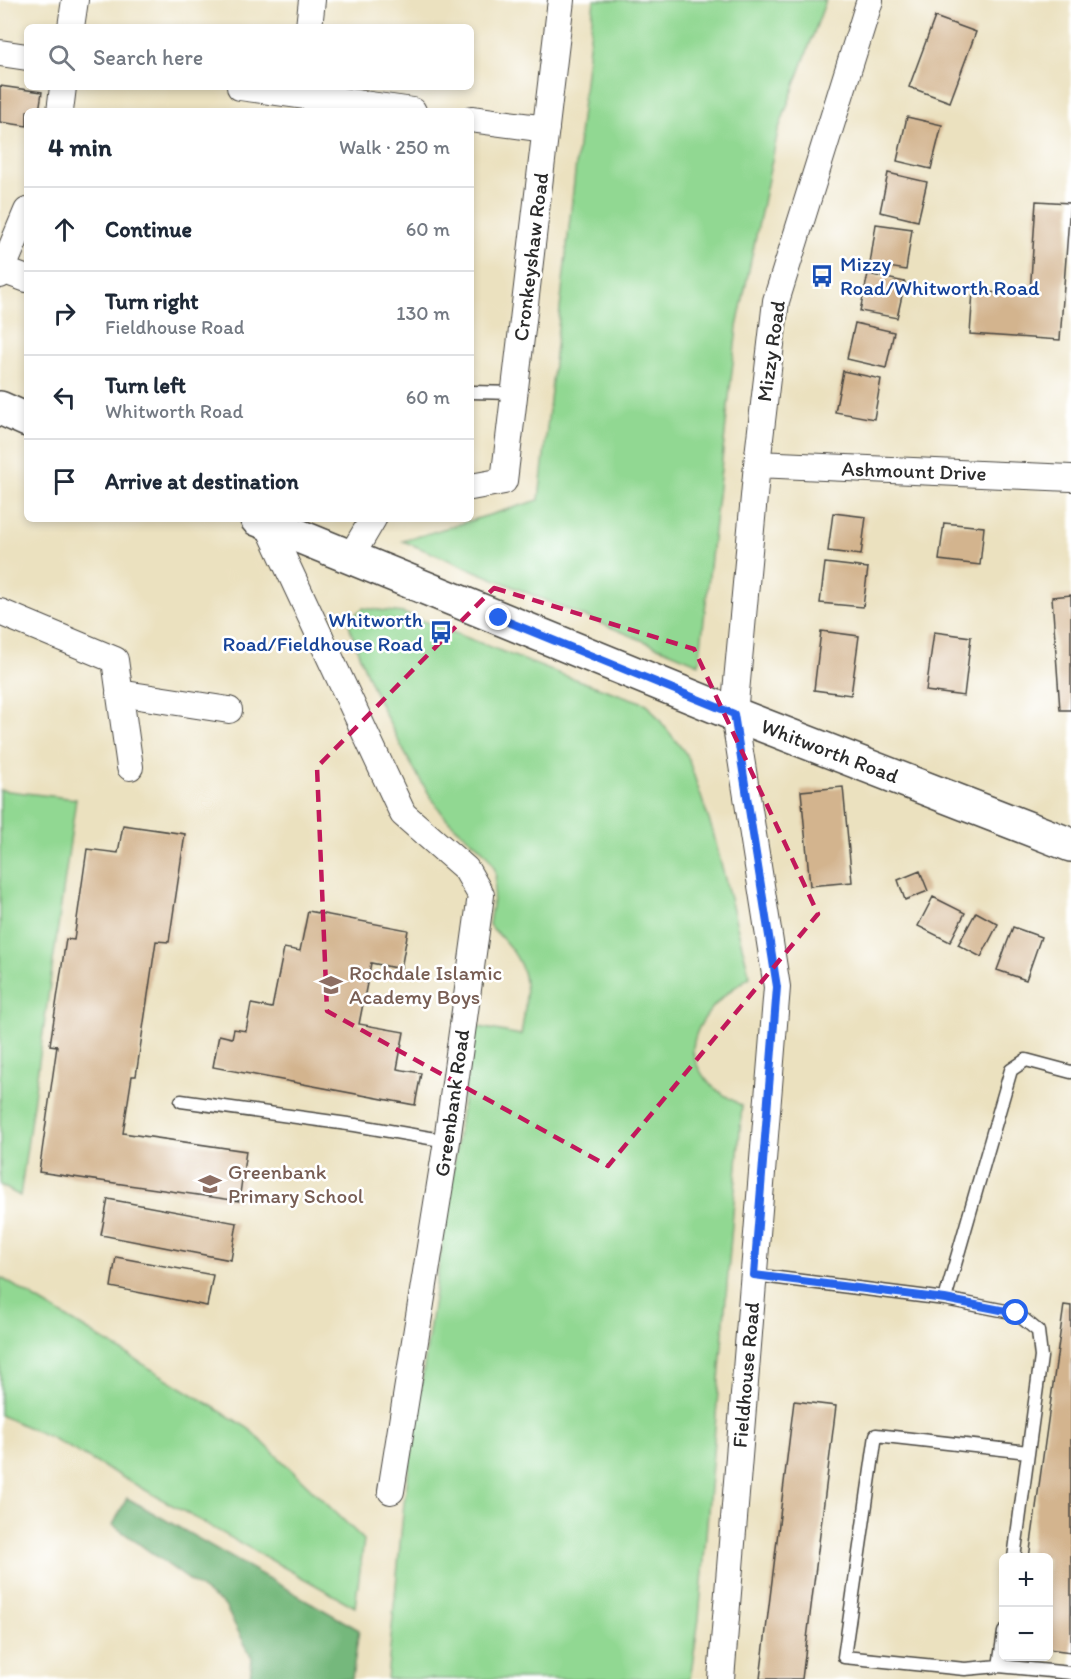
<!DOCTYPE html>
<meta charset="utf-8">
<style>
body{margin:0;font-family:Itim,sans-serif;background:#f2f2f3;color:#1f2937}
.controls{position:absolute;right:18px;bottom:18px;display:grid;overflow:hidden;border-radius:9px;box-shadow:0 3px 9px #0003}
.controls button{width:54px;height:54px;display:grid;place-items:center;padding:0;border:0;border-bottom:2px solid #e0e1e3;background:#fff;color:#1f2937;font:30px sans-serif}
.stop{position:absolute;width:18px;height:18px;margin:-14px;border:4px solid #2563eb;border-radius:50%;background:#fff}
.stop.end{background:#2563eb;border-color:#fff;box-shadow:0 2px 6px #0008}
.list{margin:0;padding:0;list-style:none}
h2{display:flex;justify-content:space-between;align-items:center;height:78px;margin:0;padding:0 24px;font-size:26px}
h2 small{font-size:20px;font-weight:400;color:#747a83}
.list li{display:grid;grid-template-columns:39px 1fr auto;gap:18px;align-items:center;box-sizing:border-box;height:84px;padding:0 24px;border-top:2px solid #e0e1e3}
.list b{display:block;font-size:22px;white-space:nowrap}
.list p{margin:0;font-size:20px;white-space:nowrap;color:#747a83}
.list em{font-size:20px;font-style:normal;color:#747a83}
.icon{flex:none;width:33px;height:33px;fill:none;stroke:currentColor;stroke-width:2;stroke-linecap:round;stroke-linejoin:round}
.map{position:relative;flex:none;width:1071px;height:1679px;overflow:hidden}
.search{position:absolute;background:#fff;box-shadow:0 3px 9px #0003;left:24px;top:24px;width:450px;height:66px;display:flex;align-items:center;gap:15px;box-sizing:border-box;padding:0 21px;border-radius:9px;color:#747a83;font-size:22px}
.panel{position:absolute;background:#fff;box-shadow:0 3px 9px #0003;left:24px;top:108px;width:450px;height:414px;border-radius:9px}
.map>svg:first-child{display:block}
</style>
<div class="map">
<svg width="1071" height="1679" viewBox="0 0 1071 1679">
<rect width="100%" height="100%" fill="#fff"/>
<filter id="ink" filterUnits="userSpaceOnUse"><feTurbulence type="fractalNoise" baseFrequency=".0167" numOctaves="2"/><feDisplacementMap in="SourceGraphic" scale="12" xChannelSelector="R" yChannelSelector="G"/><feConvolveMatrix kernelMatrix="1 2 1 2 8 2 1 2 1" color-interpolation-filters="sRGB"/></filter>
<filter id="wash" filterUnits="userSpaceOnUse"><feTurbulence type="fractalNoise" baseFrequency=".008" numOctaves="4" result="noise"/><feDisplacementMap in="SourceGraphic" scale="24" xChannelSelector="R" yChannelSelector="G"/><feGaussianBlur stdDeviation="1.35" result="paint"/><feColorMatrix in="noise" values="0 0 0 0 0 0 0 0 0 0 0 0 0 0 0 0 0 1.4 0 .05"/><feComposite in="paint" operator="in"/></filter>
<g filter="url(#wash)">
<rect width="100%" height="100%" fill="#ebe1bf"/>
<path fill="#91d892" stroke="#5e825e" stroke-width="1.5" d="M 594,0 L 826,0 L 778,131 L 737,327 L 699,664 L 403,541 L 539,500 Z
M 363,608 L 403,613 L 560,674 L 647,704 L 687,755 L 713,832 L 750,977 C 726,991 696,1018 693,1048 C 692,1058 701,1074 708,1082 C 716,1092 732,1099 742,1106 L 699,1619 L 690,1679 L 387,1679 L 404,1503 L 474,1026 L 521,1035 C 530,982 530,964 489,925 C 490,913 498,880 495,870 C 486,844 457,834 442,813 C 409,768 362,674 348,620 Z
M 0,790 L 76,799 L 20,1196 L 0,1185 Z
M 0,1277 L 248,1428 L 364,1540 L 355,1607 L 52,1438 L 0,1415 Z"/>
<path fill="#74b87c" stroke="#507254" stroke-width="1.5" d="M 127,1498 L 359,1630 L 352,1679 L 250,1679 L 252,1658 L 225,1606 L 113,1525 Z"/>
<g id="blocks">
<path fill="#d3b48e" d="M 935,17 L 976,32 L 950,102 L 909,87 Z
M 0,86 L 42,92 L 39,111 L 27,111 L 27,126 L 0,122 Z
M 907,117 L 942,125 L 931,169 L 897,161 Z
M 888,173 L 927,182 L 918,221 L 880,212 Z
M 1036,201 L 1070,203 L 1060,340 L 970,334 L 973,291 L 1030,295 Z
M 876,224 L 912,229 L 906,270 L 870,264 Z
M 868,274 L 905,282 L 897,318 L 860,311 Z
M 855,323 L 894,332 L 886,368 L 847,359 Z
M 843,371 L 881,379 L 874,419 L 835,412 Z
M 833,513 L 866,517 L 861,555 L 828,551 Z
M 944,523 L 984,527 L 980,565 L 939,560 Z
M 825,563 L 868,568 L 863,607 L 820,603 Z
M 1071,595 L 1071,710 L 1060,710 L 1052,597 Z
M 821,631 L 859,636 L 851,695 L 814,690 Z
M 934,632 L 971,637 L 964,696 L 926,691 Z
M 843,787 L 852,882 L 810,886 L 801,791 Z
M 123,825 L 185,834 L 169,942 L 156,941 L 136,1076 L 132,1076 L 123,1133 L 246,1151 L 239,1201 L 39,1172 L 57,1046 L 50,1045 L 66,939 L 74,940 L 87,849 L 118,853 Z
M 920,871 L 928,891 L 905,900 L 898,880 Z
M 933,897 L 965,913 L 950,942 L 918,926 Z
M 308,911 L 408,930 L 401,969 L 371,963 L 359,1024 L 404,1032 L 397,1069 L 421,1073 L 415,1105 L 213,1067 L 219,1035 L 232,1038 L 234,1029 L 246,1031 L 251,1004 L 272,1008 L 284,948 L 300,951 Z
M 976,912 L 998,924 L 981,957 L 958,945 Z
M 1013,927 L 1041,937 L 1026,980 L 997,970 Z
M 108,1199 L 237,1223 L 231,1260 L 101,1235 Z
M 116,1257 L 213,1275 L 207,1306 L 111,1287 Z
M 1064,1305 L 1071,1306 L 1071,1652 L 1048,1649 L 1048,1558 L 1029,1558 Z
M 794,1401 L 836,1406 L 802,1679 L 760,1679 Z"/>
</g>
</g>
<g filter="url(#ink)">
<use href="#blocks" fill-opacity="0" stroke="#484641" stroke-width="1.5"/>
<g fill="none" stroke-linecap="round" stroke-linejoin="round">
<g stroke="#484641" stroke-width="15">
<path id="lane" d="M 471,392 L 515,393
M 181,1101 L 355,1125 L 447,1141
M 754,1275 L 945,1299 L 1016,1313 L 1038,1331 L 1041,1357 L 1014,1558
M 945,1299 L 1011,1070 L 1026,1060 L 1071,1072
M 1004,1632 L 999,1666 L 1071,1673
M 999,1666 L 965,1669 L 844,1657 L 876,1435 L 1028,1452"/>
</g>
<g stroke="#484641" stroke-width="28">
<path id="street" d="M 71,27 L 75,0
M 309,27 L 312,0
M 0,53 L 27,57
M 240,87 L 413,111
M 60,111 L 63,87
M 471,119 L 546,129
M 2,270 L 27,279
M 0,275 L 27,211
M 757,464 L 1071,478
M 471,487 L 504,481 L 561,0
M 267,523 L 403,814 L 466,869 L 481,895 L 447,1141 L 391,1491
M 350,558 L 373,519
M 0,612 L 115,660 L 130,767
M 119,693 L 229,710
M 721,1679 L 777,987 L 734,714 L 757,464 L 776,301 L 870,0"/>
</g>
<g stroke="#484641" stroke-width="36">
<path id="primary" d="M 0,408 L 27,420
M 257,519 L 734,714 L 1071,845"/>
</g>
<use href="#lane" stroke="#fff" stroke-width="12"/>
<use href="#street" stroke="#fff" stroke-width="26"/>
<use href="#primary" stroke="#fff" stroke-width="33"/>
</g>
</g>
<g fill="none" stroke-linecap="round" stroke-linejoin="round" filter="url(#ink)">
<path stroke="#2563eb" stroke-width="8" d="M 499,618 L 734,714 L 777,987 L 754,1275 L 945,1299 L 1016,1313"/>
</g>
<path fill="none" stroke="#c2185b" stroke-width="4.5" stroke-dasharray="12 8" stroke-linejoin="round" d="M 494,588 L 694,649 L 818,914 L 608,1166 L 327,1011 L 317,767 Z"/>
<defs>
<g id="bus-bare" transform="scale(1.8)"><path d="M-5-6H5V4H4V6H2V4H-2V6H-4V4H-5ZM-3.5-4V0h7V-4ZM-3.5 1.2v1.5H-2V1.2ZM2 1.2v1.5H3.5V1.2Z" fill="#1a4fb4" stroke="#fff" stroke-width="2.5" paint-order="stroke"/></g>
<g id="school-bare" transform="scale(1.8)"><path d="M0-5L7-2L0 1L-7-2ZM-4 1L0 2.5L4 1V4Q0 6-4 4Z" fill="#8d6e63" stroke="#fff" stroke-width="2.5" paint-order="stroke"/></g>
</defs>
<g fill-rule="evenodd">
<use href="#bus-bare" x="822" y="276"/>
<use href="#bus-bare" x="441" y="632"/>
<use href="#school-bare" x="331" y="985"/>
<use href="#school-bare" x="210" y="1184"/>
</g>
<g text-anchor="middle" stroke-width="5" stroke-linejoin="round" paint-order="stroke">
<g font-size="21" fill="#2b2b2b" stroke="#fff">
<text transform="translate(531 257) rotate(-83)" y="7">Cronkeyshaw Road</text>
<text transform="translate(771 351) rotate(-82)" y="7">Mizzy Road</text>
<text transform="translate(914 471) rotate(2)" y="7">Ashmount Drive</text>
<text transform="translate(830 751) rotate(21)" y="7">Whitworth Road</text>
<text transform="translate(452 1103) rotate(-82)" y="7">Greenbank Road</text>
<text transform="translate(746 1375) rotate(-85)" y="7">Fieldhouse Road</text>
</g>
<g font-size="21" fill="#164399" stroke="#fff" text-anchor="start">
<text x="840" y="271">Mizzy<tspan x="840" dy="24">Road/Whitworth Road</tspan></text>
<text x="423" y="627" text-anchor="end">Whitworth<tspan x="423" dy="24">Road/Fieldhouse Road</tspan></text>
</g>
<g font-size="21" fill="#785e54" stroke="#fff" text-anchor="start">
<text x="349" y="980">Rochdale Islamic<tspan x="349" dy="24">Academy Boys</tspan></text>
<text x="228" y="1179">Greenbank<tspan x="228" dy="24">Primary School</tspan></text>
</g>
</g>
</svg>
<div class="controls">
<button>+</button>
<button>−</button>
</div>
<div class="stop" style="left:1016px;top:1313px"></div>
<div class="stop end" style="left:499px;top:618px"></div>
<div class="search"><svg class="icon" aria-label="search" viewBox="0 0 24 24"><circle cx="10" cy="10" r="6"/><path d="M15 15l6 6"/></svg>Search here</div>
<section class="panel">
<h2>4 min<small>Walk · 250 m</small></h2>
<ul class="list">
<li><svg class="icon" aria-label="ahead" viewBox="0 0 24 24"><path d="M12 20V5M6 11l6-6 6 6"/></svg><div><b>Continue</b></div><em>60 m</em></li>
<li><svg class="icon" aria-label="right" viewBox="0 0 24 24"><path d="M7 20v-9h11M14 6l5 5-5 5"/></svg><div><b>Turn right</b><p>Fieldhouse Road</p></div><em>130 m</em></li>
<li><svg class="icon" aria-label="left" viewBox="0 0 24 24"><path d="M17 20v-9H6M10 6l-5 5 5 5"/></svg><div><b>Turn left</b><p>Whitworth Road</p></div><em>60 m</em></li>
<li><svg class="icon" aria-label="arrive" viewBox="0 0 24 24"><path d="M6 21V4h12l-3 4 3 4H6"/></svg><div><b>Arrive at destination</b></div></li>
</ul>
</section>
</div>
